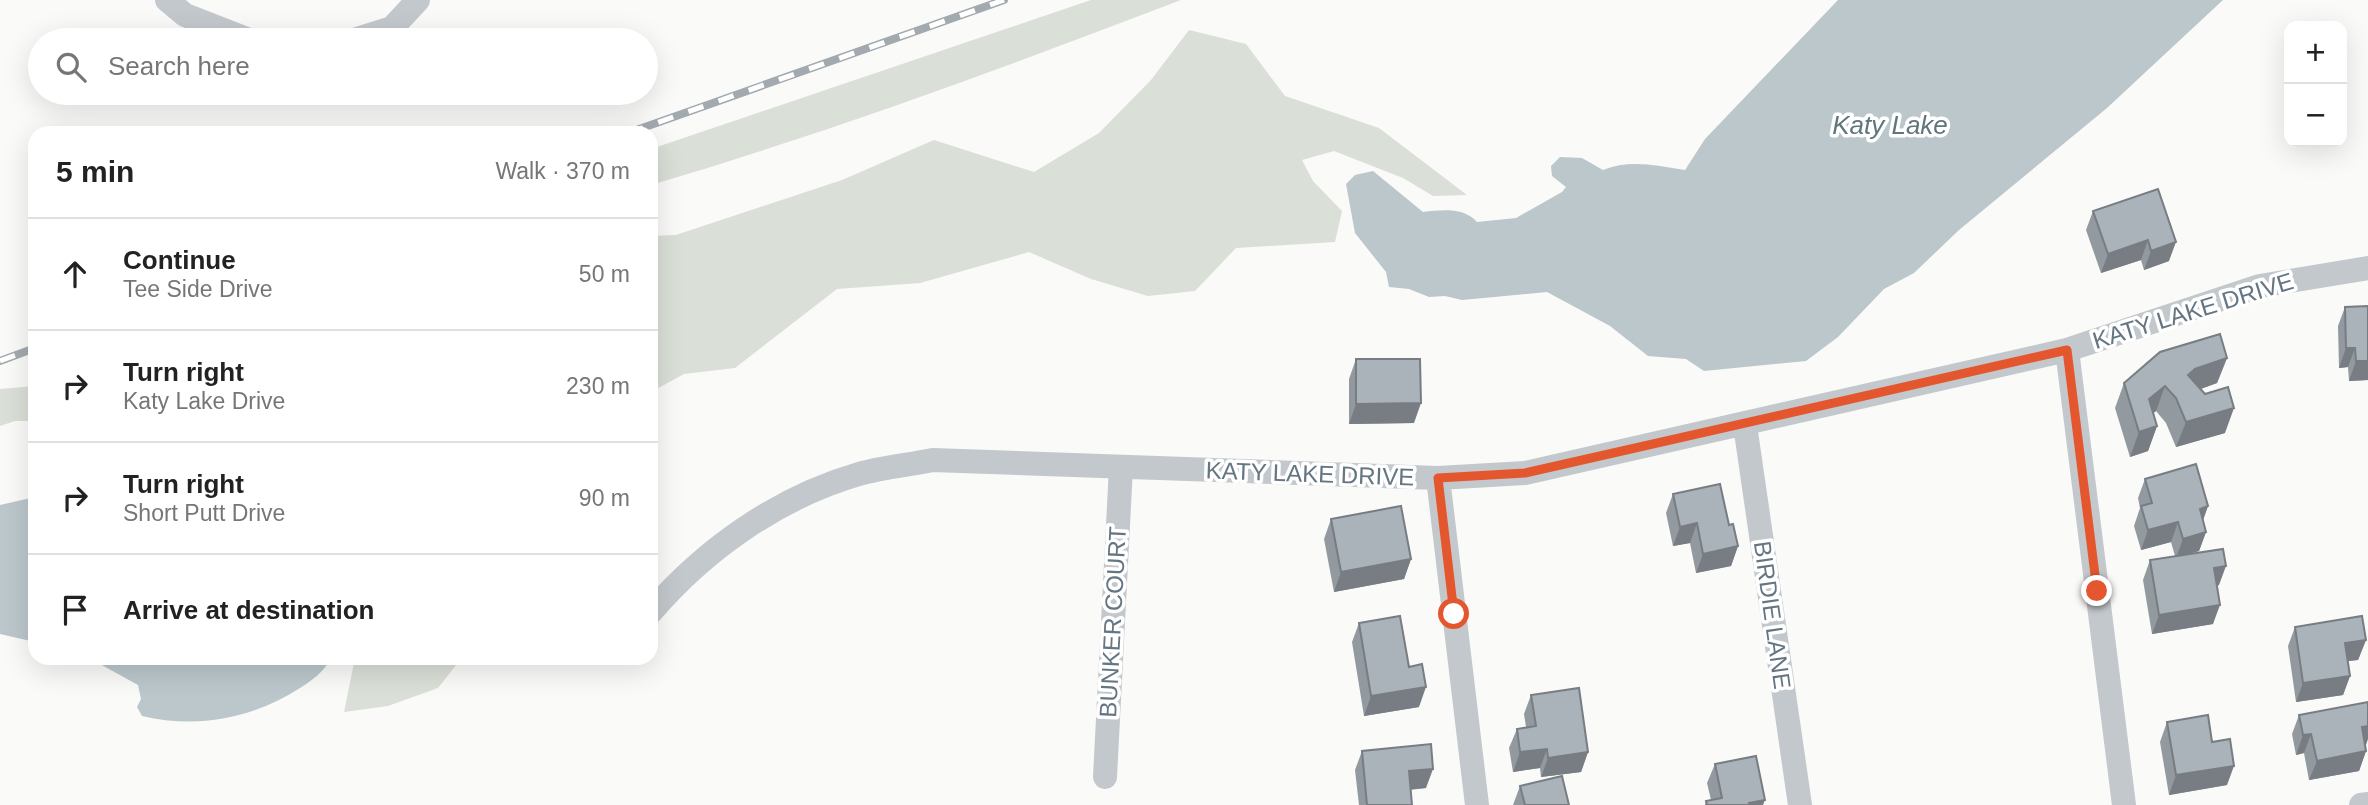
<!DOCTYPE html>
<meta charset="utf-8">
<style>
body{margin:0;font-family:Arial,sans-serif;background:#f2f2f2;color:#222}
.controls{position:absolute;right:21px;top:21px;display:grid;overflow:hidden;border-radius:14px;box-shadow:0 7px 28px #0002}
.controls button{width:63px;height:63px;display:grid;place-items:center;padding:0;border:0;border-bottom:2px solid #e0e0e0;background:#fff;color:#222;font:35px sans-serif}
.stop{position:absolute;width:21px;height:21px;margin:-16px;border:5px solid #e4572e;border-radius:50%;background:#fff}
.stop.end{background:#e4572e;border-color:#fff;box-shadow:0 2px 7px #0008}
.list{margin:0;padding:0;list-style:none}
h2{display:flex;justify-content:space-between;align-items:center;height:91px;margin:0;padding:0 28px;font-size:30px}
h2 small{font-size:23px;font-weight:400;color:#767676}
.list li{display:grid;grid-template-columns:46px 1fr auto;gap:21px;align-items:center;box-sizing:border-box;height:112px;padding:0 28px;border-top:2px solid #e0e0e0}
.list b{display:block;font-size:26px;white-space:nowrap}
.list p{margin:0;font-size:23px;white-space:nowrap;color:#767676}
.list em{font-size:23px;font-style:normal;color:#767676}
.icon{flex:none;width:38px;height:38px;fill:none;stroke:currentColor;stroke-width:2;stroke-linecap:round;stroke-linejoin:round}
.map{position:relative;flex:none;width:2368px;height:805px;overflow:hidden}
.search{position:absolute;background:#fff;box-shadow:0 7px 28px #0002;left:28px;top:28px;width:630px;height:77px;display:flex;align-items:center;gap:18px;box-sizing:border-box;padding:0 24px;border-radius:38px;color:#767676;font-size:26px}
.panel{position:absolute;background:#fff;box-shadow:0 7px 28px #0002;left:28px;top:126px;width:630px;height:539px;border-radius:21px}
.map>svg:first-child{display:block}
</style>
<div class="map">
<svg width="2368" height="805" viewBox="0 0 2368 805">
<rect width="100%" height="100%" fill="#fafaf8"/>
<path fill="#dadfd7" d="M 1091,0 L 1181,0 C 1006,67 830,132 651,185 L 651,149 Z
M 1189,30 L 1246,44 L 1285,96 L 1379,128 L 1467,195 L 1433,196 L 1403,178 L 1334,151 L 1302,160 L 1313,181 L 1342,211 L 1335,242 L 1236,248 L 1195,291 L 1148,296 L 1091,279 L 1029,252 L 920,283 L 837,289 L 735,368 L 684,374 L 651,392 L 651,236 L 676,235 L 842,180 L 934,140 L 1034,172 L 1099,133 L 1151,80 Z
M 35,386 L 35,421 L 15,421 L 0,426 L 0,389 Z
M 355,658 L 460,658 L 460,660 L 438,688 L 388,706 L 344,712 Z"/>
<path fill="#bbc7cb" d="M 1838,0 L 2223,0 L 2107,108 L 1959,230 L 1914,273 L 1884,289 L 1838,337 L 1806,361 L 1704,371 L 1686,359 L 1648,356 L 1610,326 L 1547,292 L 1462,300 L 1445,296 L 1429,297 L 1409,289 L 1389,287 L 1386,272 L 1355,233 L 1346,184 L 1355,175 L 1373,171 L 1423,212 C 1441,210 1464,207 1477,222 L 1516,218 L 1562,192 L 1566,187 L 1552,176 L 1551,166 L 1560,157 L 1582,158 L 1603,170 C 1630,159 1657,166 1685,170 L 1705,139 Z
M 35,497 L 35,642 L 0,634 L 0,505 Z
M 89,658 L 330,658 C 326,671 311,681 300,688 C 252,719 197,729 142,716 L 137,707 L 141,699 L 138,685 Z"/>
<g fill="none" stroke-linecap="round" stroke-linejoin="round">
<path stroke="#c3c8cc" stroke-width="24" d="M 167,0 L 185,15 L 249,40
M 354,40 L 392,28 L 418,0
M 2067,350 L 2124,805
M 1745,425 L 1800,805
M 1438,478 L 1477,805
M 651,612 C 705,549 779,497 859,474 C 883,467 909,465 933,460 L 1438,478 L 1525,473 L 2067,350 L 2260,286 L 2368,268
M 1105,777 L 1121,467
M 2361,805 L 2368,804"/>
<g stroke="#a2aab0" stroke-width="8">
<path id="rail" d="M 628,133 L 1004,0
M 0,361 L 35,348"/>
</g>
<use href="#rail" stroke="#fff" stroke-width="5" stroke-dasharray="16" stroke-linecap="butt"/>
</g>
<path fill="#929a9f" d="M 2158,189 L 2169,261 L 2144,270 L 2141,260 L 2101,273 L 2086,230 L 2093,211 Z
M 2368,306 L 2368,380 L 2349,381 L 2348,367 L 2339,368 L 2338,326 L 2345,307 Z
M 2227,358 L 2217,383 L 2201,389 L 2225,433 L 2176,447 L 2166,423 L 2156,411 L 2153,413 L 2157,426 L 2148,451 L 2130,457 L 2115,408 L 2124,383 Z
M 1356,359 L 1414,423 L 1349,424 L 1349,379 Z
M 2145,479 L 2208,506 L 2203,520 L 2206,532 L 2199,551 L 2188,554 L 2219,585 L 2217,586 L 2213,624 L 2152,634 L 2143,580 L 2150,560 L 2175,556 L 2171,542 L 2141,550 L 2134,526 L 2140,508 L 2138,498 Z
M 1673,494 L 1729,525 L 1738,546 L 1731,566 L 1696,573 L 1690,543 L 1673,546 L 1666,513 Z
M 1331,519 L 1411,559 L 1404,579 L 1334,592 L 1324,539 Z
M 1359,623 L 1409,667 L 1419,707 L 1364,716 L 1352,642 Z
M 2295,627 L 2366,640 L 2358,660 L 2348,661 L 2350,676 L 2343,695 L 2296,702 L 2288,646 Z
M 1531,695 L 1588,752 L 1581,772 L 1541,777 L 1540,768 L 1513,772 L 1509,748 L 1517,729 L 1526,727 L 1524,714 Z
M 2299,715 L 2366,745 L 2366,751 L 2359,771 L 2309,780 L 2304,753 L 2296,755 L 2292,734 Z
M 2167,722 L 2212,742 L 2227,785 L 2169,795 L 2160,742 Z
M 1362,751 L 1426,788 L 1410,790 L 1412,805 L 1359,805 L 1355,770 Z
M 1715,764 L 1763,805 L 1705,805 L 1706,801 L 1711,800 L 1707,783 Z
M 1520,786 L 1569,805 L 1513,805 Z"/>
<path fill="#777d82" d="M 2148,240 L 2141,260 L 2101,273 L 2108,254 Z
M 2176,242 L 2169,261 L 2144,270 L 2151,251 Z
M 2346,348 L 2355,348 L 2348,367 L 2339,368 Z
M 2227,358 L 2217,383 L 2186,394 L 2188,375 L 2195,369 Z
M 2356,361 L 2368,361 L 2368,380 L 2349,381 Z
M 2165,386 L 2156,411 L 2140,424 L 2149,399 Z
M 1421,403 L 1414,423 L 1349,424 L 1356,404 Z
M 2234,408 L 2225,433 L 2176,447 L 2186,422 Z
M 2157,426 L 2148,451 L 2130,457 L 2139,432 Z
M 2208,506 L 2201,526 L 2200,509 Z
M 2178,522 L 2171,542 L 2141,550 L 2148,530 Z
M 1697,523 L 1690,543 L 1673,546 L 1680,527 Z
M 2206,532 L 2199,551 L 2176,558 L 2183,539 Z
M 1738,546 L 1731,566 L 1696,573 L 1703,554 Z
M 1411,559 L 1404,579 L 1334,592 L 1341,572 Z
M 2226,566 L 2219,585 L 2207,587 L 2214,568 Z
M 2220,605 L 2213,624 L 2152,634 L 2159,615 Z
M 2366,640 L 2358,660 L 2338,662 L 2345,643 Z
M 2350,676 L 2343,695 L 2296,702 L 2303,683 Z
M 1426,687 L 1419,707 L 1364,716 L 1371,696 Z
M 2368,726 L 2368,739 L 2366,745 L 2355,747 L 2362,727 Z
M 2311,734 L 2304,753 L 2296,755 L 2303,735 Z
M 1547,749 L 1540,768 L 1513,772 L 1520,752 Z
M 2366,751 L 2359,771 L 2309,780 L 2317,761 Z
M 1588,752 L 1581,772 L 1541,777 L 1548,758 Z
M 2234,766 L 2227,785 L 2169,795 L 2176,775 Z
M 1433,769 L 1426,788 L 1402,790 L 1409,771 Z
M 1765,800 L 1763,805 L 1748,805 L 1749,803 Z"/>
<path fill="#aab3b9" stroke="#777d82" stroke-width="2" d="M 2158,189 L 2176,242 L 2151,251 L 2148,240 L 2108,254 L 2093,211 Z
M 2368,306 L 2368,361 L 2356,361 L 2355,348 L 2346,348 L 2345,307 Z
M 2220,334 L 2227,358 L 2195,369 L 2188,375 L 2205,394 L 2228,387 L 2234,408 L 2186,422 L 2176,398 L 2165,386 L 2149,399 L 2157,426 L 2139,432 L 2124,383 L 2160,352 Z
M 1356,359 L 1420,359 L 1421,403 L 1356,404 Z
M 2196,464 L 2208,506 L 2200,509 L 2206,532 L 2183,539 L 2178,522 L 2148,530 L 2141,506 L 2152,503 L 2145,479 Z
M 1720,484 L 1729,525 L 1733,524 L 1738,546 L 1703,554 L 1697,523 L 1680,527 L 1673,494 Z
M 1401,506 L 1411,559 L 1341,572 L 1331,519 Z
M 2223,549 L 2226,566 L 2214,568 L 2220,605 L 2159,615 L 2150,560 Z
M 1400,616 L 1409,667 L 1422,664 L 1426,687 L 1371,696 L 1359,623 Z
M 2362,616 L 2366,640 L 2345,643 L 2350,676 L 2303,683 L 2295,627 Z
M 1579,688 L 1588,752 L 1548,758 L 1547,749 L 1520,752 L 1517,729 L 1536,726 L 1531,695 Z
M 2368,702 L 2368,726 L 2362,727 L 2366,751 L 2317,761 L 2311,734 L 2303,735 L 2299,715 Z
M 2208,715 L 2212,742 L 2230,739 L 2234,766 L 2176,775 L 2167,722 Z
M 1431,744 L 1433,769 L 1409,771 L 1412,805 L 1367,805 L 1362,751 Z
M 1756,756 L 1765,800 L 1749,803 L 1750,805 L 1707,805 L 1706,801 L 1722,798 L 1715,764 Z
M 1562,776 L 1569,805 L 1525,805 L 1520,786 Z"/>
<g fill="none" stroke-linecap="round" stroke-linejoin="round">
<path stroke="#e4572e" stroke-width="9" d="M 1454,614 L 1438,478 L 1525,473 L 2067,350 L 2097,591"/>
</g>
<g text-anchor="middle" stroke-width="7" stroke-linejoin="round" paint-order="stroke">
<g font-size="24" fill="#657683" stroke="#fff">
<text transform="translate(2193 311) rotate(-17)" y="8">KATY LAKE DRIVE</text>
<text transform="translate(1310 474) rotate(2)" y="8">KATY LAKE DRIVE</text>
<text transform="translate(1772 615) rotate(82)" y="8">BIRDIE LANE</text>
<text transform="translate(1113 622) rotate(-87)" y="8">BUNKER COURT</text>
</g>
<g font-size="26" font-style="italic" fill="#60757c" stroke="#fff">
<text x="1890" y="134">Katy Lake</text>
</g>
</g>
</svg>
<div class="controls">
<button>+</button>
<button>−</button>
</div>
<div class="stop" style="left:1454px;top:614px"></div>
<div class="stop end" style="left:2097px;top:591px"></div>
<div class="search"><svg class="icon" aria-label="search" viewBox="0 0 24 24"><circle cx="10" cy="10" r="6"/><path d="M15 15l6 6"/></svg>Search here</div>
<section class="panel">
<h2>5 min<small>Walk · 370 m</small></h2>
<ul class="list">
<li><svg class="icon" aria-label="ahead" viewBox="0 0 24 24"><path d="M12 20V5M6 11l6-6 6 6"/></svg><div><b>Continue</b><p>Tee Side Drive</p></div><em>50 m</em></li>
<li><svg class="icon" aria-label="right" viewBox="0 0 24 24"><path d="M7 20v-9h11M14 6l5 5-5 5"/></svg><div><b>Turn right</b><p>Katy Lake Drive</p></div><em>230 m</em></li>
<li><svg class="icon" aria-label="right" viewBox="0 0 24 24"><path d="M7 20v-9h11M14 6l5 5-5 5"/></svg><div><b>Turn right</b><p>Short Putt Drive</p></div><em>90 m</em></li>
<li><svg class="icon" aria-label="arrive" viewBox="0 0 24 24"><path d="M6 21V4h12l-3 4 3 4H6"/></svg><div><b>Arrive at destination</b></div></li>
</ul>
</section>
</div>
